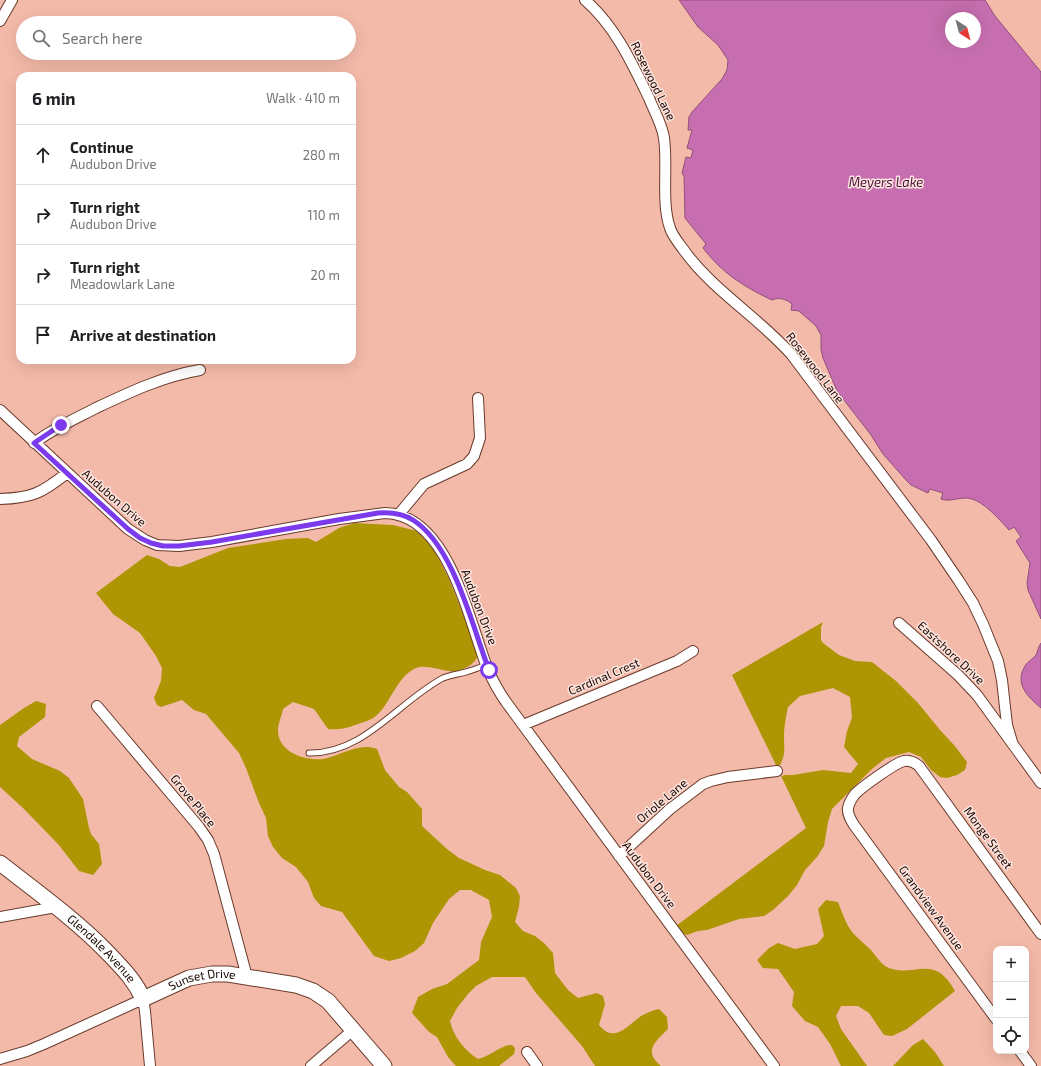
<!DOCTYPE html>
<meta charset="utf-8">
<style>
body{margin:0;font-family:"Exo 2",sans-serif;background:#f2f2f2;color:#202124}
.controls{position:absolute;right:12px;bottom:12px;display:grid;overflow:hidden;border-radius:8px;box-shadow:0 4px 16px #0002}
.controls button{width:36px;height:36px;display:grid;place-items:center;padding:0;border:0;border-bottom:1px solid #e0e0e0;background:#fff;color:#202124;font:20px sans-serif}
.compass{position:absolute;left:945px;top:12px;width:36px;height:36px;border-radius:50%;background:#fff;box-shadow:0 4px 16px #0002;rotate:144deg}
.stop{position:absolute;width:12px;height:12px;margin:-9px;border:3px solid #7c3aed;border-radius:50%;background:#fff}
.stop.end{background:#7c3aed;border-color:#fff;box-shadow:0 1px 4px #0008}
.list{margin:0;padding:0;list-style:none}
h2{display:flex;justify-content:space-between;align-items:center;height:52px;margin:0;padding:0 16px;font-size:17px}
h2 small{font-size:13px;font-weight:400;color:#757577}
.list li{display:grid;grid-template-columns:26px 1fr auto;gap:12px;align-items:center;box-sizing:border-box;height:60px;padding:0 16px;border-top:1px solid #e0e0e0}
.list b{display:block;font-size:15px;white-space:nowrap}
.list p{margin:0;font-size:13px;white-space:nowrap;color:#757577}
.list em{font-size:13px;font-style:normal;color:#757577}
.icon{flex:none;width:22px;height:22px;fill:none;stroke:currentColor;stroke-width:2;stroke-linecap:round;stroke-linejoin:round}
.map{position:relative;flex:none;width:1041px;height:1066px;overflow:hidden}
.search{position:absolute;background:#fff;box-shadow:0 4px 16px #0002;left:16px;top:16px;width:340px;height:44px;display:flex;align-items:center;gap:10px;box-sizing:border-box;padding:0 14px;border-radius:22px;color:#757577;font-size:15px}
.panel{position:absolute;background:#fff;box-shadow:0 4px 16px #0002;left:16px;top:72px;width:340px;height:292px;border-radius:12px}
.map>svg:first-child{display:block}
</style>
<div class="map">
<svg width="1041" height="1066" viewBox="0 0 1041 1066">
<rect width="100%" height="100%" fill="#f4baa9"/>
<path fill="#ad9503" d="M 354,523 L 393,525 L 421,532 L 432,546 L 449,579 L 479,653 C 477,659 473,664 467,667 C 465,668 462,670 459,671 C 446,674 426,662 414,669 C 396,679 391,702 377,715 C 372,720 361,723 355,725 C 345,729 338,730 328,729 L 314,709 L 293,702 L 283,709 C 282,715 278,724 278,730 C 278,752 304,761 323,759 C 341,756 358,742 377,749 L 385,770 L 399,787 L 407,792 L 422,809 L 422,826 L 447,849 L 459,858 L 485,870 L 500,875 L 516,888 L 520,896 L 519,907 L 515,922 L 523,931 L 535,936 L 544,943 L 553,953 L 555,973 L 568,990 L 578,998 L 597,993 L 603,996 L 605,1004 L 599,1025 C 614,1044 627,1026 641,1016 C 647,1013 653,1010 659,1009 L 667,1017 L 668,1029 C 655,1042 643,1051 661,1066 L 595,1066 L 582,1046 L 536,993 L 525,977 L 492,977 L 476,986 L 468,994 L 457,1008 L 450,1021 C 453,1036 465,1051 478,1059 C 490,1057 500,1045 512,1045 L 515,1048 L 514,1054 L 499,1066 L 456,1066 L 448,1057 L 437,1037 L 429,1032 L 412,1013 L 418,997 L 432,989 L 447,984 L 479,960 L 481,942 L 492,917 L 489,900 L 471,890 L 460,890 L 449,899 L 433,923 L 424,943 L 415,951 L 401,958 L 389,961 L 374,956 L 342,912 L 321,906 L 314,898 L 308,882 L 296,867 L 282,858 L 273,847 L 268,836 L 266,818 L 259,803 L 246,768 L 239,753 L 206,714 L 194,710 L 182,700 L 161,707 L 157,705 L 154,698 L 161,681 L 162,668 L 156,656 L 140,633 L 113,614 L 96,593 L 147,555 L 159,559 L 170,566 L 180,567 L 228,548 L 286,539 L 308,538 L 316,542 L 339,528 Z
M 823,622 L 821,627 L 821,640 L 823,643 L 839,655 L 855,661 L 872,662 L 896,681 L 918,703 L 940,730 L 954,745 L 967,762 L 965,770 L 957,775 L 947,778 L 940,777 L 931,770 L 921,757 L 909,752 L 886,758 L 872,769 L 832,809 L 828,822 L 824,846 L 817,857 L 805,870 L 797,885 L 788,896 L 773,910 L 764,916 L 739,919 L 707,930 L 698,931 L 687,935 L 682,933 L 676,926 L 806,828 L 781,776 L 786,775 L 793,775 L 823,770 L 851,773 L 858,764 L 844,747 L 847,731 L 852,718 L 850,697 L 833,688 L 800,696 L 788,707 C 786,717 784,726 784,736 C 784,747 786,755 780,765 L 776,765 L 732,675 Z
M 36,701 L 46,704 L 45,717 L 19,737 L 17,746 L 32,759 L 60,771 L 69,778 L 83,799 L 89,828 L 91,834 L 99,844 L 102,864 L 93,875 L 79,871 L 58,844 L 23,808 L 0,787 L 0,725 L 24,708 Z
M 826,900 L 838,902 C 842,912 846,925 853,933 C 858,939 865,944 871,950 C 875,955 880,962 885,966 C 912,981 933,950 955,991 L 907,1029 L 892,1036 L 884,1035 L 869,1013 L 858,1006 L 841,1006 L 836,1016 L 841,1029 L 867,1066 L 841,1066 L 830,1044 L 818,1027 L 805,1021 L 792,1006 L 794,992 L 778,969 L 763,968 L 757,960 L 769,948 L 778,943 L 795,949 L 817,944 L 824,936 L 818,909 Z
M 923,1039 L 935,1052 L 944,1066 L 893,1066 L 913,1045 Z"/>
<path fill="#c66eaf" stroke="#924f7b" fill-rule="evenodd" d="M 679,0 L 985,0 L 995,16 L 1041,72 L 1041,619 L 1028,590 L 1027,583 L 1030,563 L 1016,541 L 1021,537 L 1014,527 L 1009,530 C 999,519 981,498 966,498 C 957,498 949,502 941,499 L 943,493 L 930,489 L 928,493 L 911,485 L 906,480 L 883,454 L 871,435 L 837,391 L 823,358 L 821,350 L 821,335 L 816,326 L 799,311 L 791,310 L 792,304 C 786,299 779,297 772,300 C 744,287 722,273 703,248 L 706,244 L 685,218 L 684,176 L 682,173 L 686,157 L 691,158 L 693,150 L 687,148 L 692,130 L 688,130 L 689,117 L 692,112 L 722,79 L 727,70 L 728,60 L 718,45 L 698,27 ZM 951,18 L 975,18 L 975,42 L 951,42 Z
M 1041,643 L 1041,708 C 1028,697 1014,684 1025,666 C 1027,662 1033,659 1036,655 C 1038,651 1038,647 1041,643 Z"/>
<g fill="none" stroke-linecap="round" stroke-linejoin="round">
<g stroke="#693a2b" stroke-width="7">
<path id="lane" d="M 309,753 C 364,754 398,702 443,678 C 450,675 459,674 466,672 C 473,670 480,667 487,665"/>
</g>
<g stroke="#693a2b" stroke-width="12">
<path id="street" d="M 585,0 C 615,26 632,63 649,98 C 654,111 662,124 664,138 C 668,165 661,203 670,228 C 672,235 678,242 683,249 C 712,290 757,316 791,354 L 931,540 L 959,581 L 973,603 L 983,624 L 998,661 L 1002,680 L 1007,725 L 1012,742
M 0,21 L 12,0
M 0,410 L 128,529 L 145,540 L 157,545 L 179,546 L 212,542 L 339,519 L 385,513 C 449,514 469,622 488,670 C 493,681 499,692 506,702 L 774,1066
M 34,443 C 54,428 75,419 96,408 C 130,392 164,376 200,370
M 0,499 C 32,498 42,493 67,473
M 399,514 L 424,484 L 467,464 L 474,456 L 480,438 L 478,398
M 899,623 L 958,675 L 977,695 L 1041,783
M 97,706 L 199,827 L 208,840 L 214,854 L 247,977
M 523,725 L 677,661 L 693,651
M 619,856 L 670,809 L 703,784 L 711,781 L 728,777 L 777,771
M 0,917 L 56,907
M 996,1019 L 854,825 C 851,820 847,814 848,808 C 849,803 852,798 855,794 C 862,787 895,763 904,761 C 910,760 914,762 919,766 L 1041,934
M 1020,1051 L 1031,1066
M 527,1052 L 537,1066
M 0,1059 L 27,1051 L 44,1044 L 143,999 L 145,1011 L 150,1066
M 311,1066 L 353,1030"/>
</g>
<g stroke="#693a2b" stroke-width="17">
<g id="secondary">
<path id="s1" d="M 0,863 C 37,892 75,919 108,953 C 121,967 135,980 143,999 L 189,978 L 212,974 L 228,974 L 296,985 L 313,991 L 328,1001 L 384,1066"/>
</g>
</g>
<use href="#lane" stroke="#fff" stroke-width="5"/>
<use href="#street" stroke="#fff" stroke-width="10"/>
<use href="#secondary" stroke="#fff" stroke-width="15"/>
</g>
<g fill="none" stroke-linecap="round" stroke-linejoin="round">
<path stroke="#7c3aed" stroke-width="5" d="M 61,425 L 34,443 L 128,529 L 140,538 L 151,543 L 163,546 L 179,546 L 212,542 L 378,513 C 390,512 402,513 413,520 C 454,546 472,626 489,670"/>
</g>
<g text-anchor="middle" stroke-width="3" stroke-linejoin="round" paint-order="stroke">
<g font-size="12" fill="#190703" stroke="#fde4dd">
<text transform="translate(653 81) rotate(64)" y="4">Rosewood Lane</text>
<text transform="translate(815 368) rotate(52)" y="4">Rosewood Lane</text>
<text transform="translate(114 498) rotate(41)" y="4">Audubon Drive</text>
<text transform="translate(479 607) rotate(69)" y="4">Audubon Drive</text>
<text transform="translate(951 653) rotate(43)" y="4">Eastshore Drive</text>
<text transform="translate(604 677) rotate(-23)" y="4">Cardinal Crest</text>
<text transform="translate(193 801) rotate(51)" y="4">Grove Place</text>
<text transform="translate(662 801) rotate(-40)" y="4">Oriole Lane</text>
<text transform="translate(988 838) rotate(54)" y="4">Monge Street</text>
<text transform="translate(649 875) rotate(53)" y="4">Audubon Drive</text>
<text transform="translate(931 908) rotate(54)" y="4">Grandview Avenue</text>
<text dy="4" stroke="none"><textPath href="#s1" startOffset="133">Glendale Avenue</textPath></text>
<text dy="4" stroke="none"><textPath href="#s1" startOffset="262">Sunset Drive</textPath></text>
</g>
<g font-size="13" font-style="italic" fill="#4a123e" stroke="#fde4dd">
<text x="886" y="187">Meyers Lake</text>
</g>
</g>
</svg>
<div class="controls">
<button>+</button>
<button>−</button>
<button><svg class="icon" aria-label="locate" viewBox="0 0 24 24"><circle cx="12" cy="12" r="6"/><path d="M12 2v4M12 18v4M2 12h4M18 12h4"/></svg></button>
</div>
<svg class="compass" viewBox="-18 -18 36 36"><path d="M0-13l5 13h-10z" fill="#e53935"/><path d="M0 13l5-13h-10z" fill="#757577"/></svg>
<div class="stop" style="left:489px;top:670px"></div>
<div class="stop end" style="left:61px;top:425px"></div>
<div class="search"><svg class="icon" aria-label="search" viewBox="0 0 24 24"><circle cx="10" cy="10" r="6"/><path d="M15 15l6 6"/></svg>Search here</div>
<section class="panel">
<h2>6 min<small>Walk · 410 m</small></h2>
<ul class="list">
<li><svg class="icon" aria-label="ahead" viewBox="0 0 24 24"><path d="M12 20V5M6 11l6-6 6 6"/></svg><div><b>Continue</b><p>Audubon Drive</p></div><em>280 m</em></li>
<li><svg class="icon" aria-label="right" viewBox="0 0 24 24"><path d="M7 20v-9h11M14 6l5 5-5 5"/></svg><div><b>Turn right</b><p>Audubon Drive</p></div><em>110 m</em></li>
<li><svg class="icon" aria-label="right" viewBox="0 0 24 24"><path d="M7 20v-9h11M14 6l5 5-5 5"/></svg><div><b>Turn right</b><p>Meadowlark Lane</p></div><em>20 m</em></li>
<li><svg class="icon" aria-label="arrive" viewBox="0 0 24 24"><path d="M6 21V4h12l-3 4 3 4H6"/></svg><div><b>Arrive at destination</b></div></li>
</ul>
</section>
</div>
